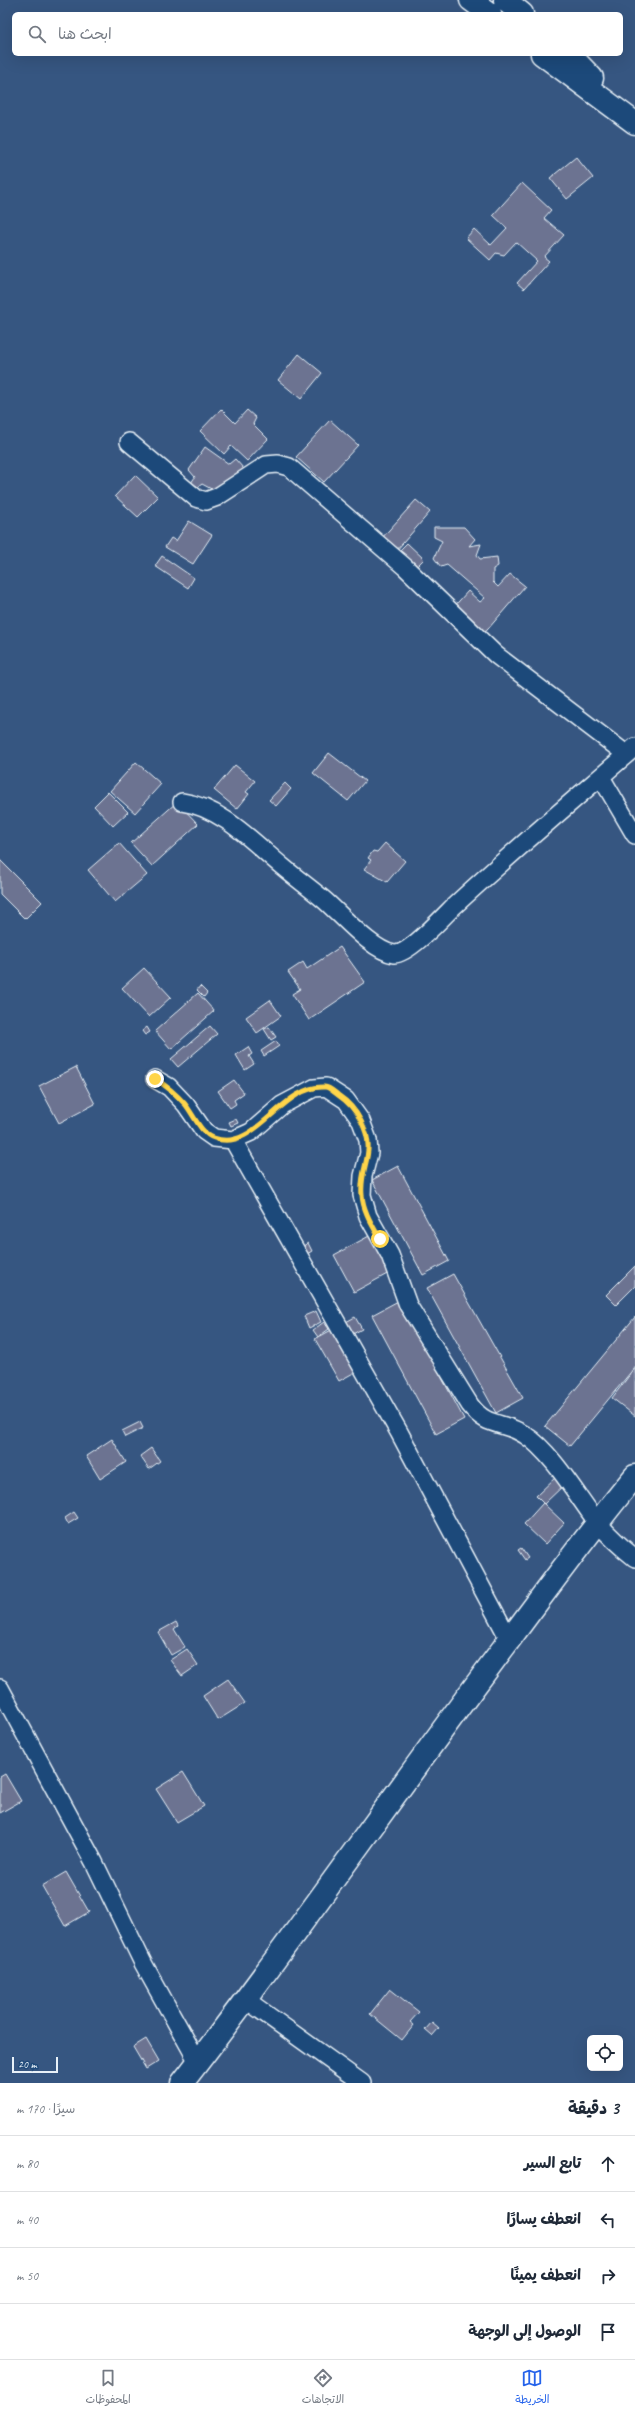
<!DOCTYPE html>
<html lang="ar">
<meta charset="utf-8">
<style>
body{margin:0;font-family:Caveat,"Playpen Sans Arabic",sans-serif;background:#f6f6f7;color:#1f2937;direction:rtl}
.controls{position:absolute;right:12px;bottom:12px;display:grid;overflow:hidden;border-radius:6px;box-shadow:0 4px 16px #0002}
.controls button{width:36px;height:36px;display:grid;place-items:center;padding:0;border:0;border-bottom:1px solid #e0e1e3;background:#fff;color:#1f2937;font:20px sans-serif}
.scale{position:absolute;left:12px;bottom:10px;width:46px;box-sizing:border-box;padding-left:4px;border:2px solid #e8f1f8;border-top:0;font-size:11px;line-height:14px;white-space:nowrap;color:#e8f1f8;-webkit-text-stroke:3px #1f4a7a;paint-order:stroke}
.stop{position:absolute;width:12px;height:12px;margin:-9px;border:3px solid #ffd54a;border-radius:50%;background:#fff}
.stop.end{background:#ffd54a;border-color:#fff;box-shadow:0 1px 4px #0008}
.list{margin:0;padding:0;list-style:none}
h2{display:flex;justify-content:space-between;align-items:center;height:52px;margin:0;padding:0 16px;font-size:17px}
h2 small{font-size:13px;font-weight:400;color:#747a83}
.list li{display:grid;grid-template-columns:26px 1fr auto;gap:12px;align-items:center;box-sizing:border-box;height:56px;padding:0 16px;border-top:1px solid #e0e1e3}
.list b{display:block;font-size:15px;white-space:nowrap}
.list em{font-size:13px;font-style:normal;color:#747a83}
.icon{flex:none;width:22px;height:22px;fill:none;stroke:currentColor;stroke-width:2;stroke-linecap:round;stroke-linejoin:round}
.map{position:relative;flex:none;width:635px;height:2083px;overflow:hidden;direction:ltr}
.search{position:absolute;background:#fff;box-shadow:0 4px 16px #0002;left:12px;right:12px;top:12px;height:44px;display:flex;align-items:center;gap:10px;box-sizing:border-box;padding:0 14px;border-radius:6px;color:#747a83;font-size:15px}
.sheet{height:276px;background:#fff}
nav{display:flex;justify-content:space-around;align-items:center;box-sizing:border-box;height:56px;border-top:1px solid #e0e1e3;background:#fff;font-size:11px;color:#747a83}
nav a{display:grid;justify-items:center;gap:2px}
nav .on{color:#2563eb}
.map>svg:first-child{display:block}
</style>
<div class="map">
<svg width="635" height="2083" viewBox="0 0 635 2083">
<rect width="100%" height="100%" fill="#365681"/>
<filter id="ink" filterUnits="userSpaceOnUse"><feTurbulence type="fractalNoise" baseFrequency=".025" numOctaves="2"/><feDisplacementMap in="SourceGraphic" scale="8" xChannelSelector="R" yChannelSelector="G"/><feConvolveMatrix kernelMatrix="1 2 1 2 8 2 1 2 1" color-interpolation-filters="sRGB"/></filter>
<g filter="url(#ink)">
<path fill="#6c7391" stroke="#e8f1f8" d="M 576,157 L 593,178 L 567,199 L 550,178 Z
M 522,183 L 551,210 L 544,218 L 564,235 L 544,257 L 549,261 L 524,289 L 517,283 L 537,261 L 516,242 L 504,255 L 496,253 L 490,260 L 466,238 L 474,229 L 491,245 L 507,228 L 493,215 Z
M 299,354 L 322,373 L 301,399 L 278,380 Z
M 221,409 L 235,423 L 247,410 L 256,418 L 253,424 L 268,439 L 247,461 L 231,446 L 224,454 L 200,431 Z
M 330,420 L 358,445 L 324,482 L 296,457 Z
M 205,447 L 229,464 L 235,459 L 244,469 L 217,492 L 202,484 L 198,487 L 191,483 L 195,477 L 189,470 Z
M 135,475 L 158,497 L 138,517 L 115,496 Z
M 416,500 L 430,512 L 396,551 L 381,539 Z
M 189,521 L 212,535 L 193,564 L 165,547 L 171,538 L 176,541 Z
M 434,527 L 464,527 L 475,539 L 469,546 L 481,544 L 477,555 L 480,559 L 497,557 L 498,566 L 493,569 L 493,582 L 498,587 L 510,574 L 525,586 L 482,636 L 451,610 L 468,591 L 480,602 L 485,598 L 447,565 L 441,567 L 434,558 L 442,541 L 434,537 Z
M 407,543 L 424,559 L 414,569 L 397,553 Z
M 162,556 L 194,578 L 188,588 L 155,566 Z
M 329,753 L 365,781 L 348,801 L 313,773 Z
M 136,762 L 161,784 L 135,813 L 110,791 Z
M 235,765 L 255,781 L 246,792 L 249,794 L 237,809 L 214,790 Z
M 285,783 L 291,789 L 276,806 L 269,800 Z
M 108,792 L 128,812 L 113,826 L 94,806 Z
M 177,802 L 198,824 L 152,866 L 131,843 Z
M 119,843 L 147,875 L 115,902 L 88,870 Z
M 385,843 L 405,861 L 387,882 L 364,869 L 371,860 L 368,858 L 373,851 L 377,852 Z
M 0,860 L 42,902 L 25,919 L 0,894 Z
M 340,947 L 365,982 L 309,1020 L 292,994 L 300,989 L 288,972 L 303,962 L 307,969 Z
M 144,968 L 171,997 L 149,1017 L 122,988 Z
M 200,986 L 207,993 L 204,997 L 197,990 Z
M 198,993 L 214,1011 L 171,1049 L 155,1031 Z
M 270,1000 L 281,1016 L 257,1033 L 246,1017 Z
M 210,1026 L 217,1034 L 178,1067 L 171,1059 Z
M 147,1027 L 150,1032 L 145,1035 L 142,1031 Z
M 269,1027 L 276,1037 L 271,1040 L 264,1029 Z
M 276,1041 L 279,1046 L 264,1056 L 261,1051 Z
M 248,1047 L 252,1054 L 249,1056 L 254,1064 L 245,1070 L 236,1055 Z
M 76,1067 L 95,1104 L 59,1123 L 39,1086 Z
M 234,1080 L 244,1093 L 234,1100 L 236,1104 L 230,1108 L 218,1091 Z
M 236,1119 L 238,1123 L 231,1126 L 229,1122 Z
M 398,1166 L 449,1261 L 423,1275 L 372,1180 Z
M 371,1235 L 391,1272 L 354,1292 L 334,1255 Z
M 308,1243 L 312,1251 L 302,1257 L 297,1250 Z
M 635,1266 L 635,1286 L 616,1305 L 606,1295 Z
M 453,1274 L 523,1398 L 496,1413 L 427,1288 Z
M 400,1300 L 464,1419 L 436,1434 L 372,1315 Z
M 316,1311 L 321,1322 L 309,1328 L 304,1316 Z
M 355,1317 L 362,1329 L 349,1336 L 366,1366 L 339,1381 L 315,1339 Z
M 635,1317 L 635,1367 L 570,1446 L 545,1426 Z
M 324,1322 L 329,1329 L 318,1337 L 313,1330 Z
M 635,1368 L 635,1416 L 612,1398 Z
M 140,1422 L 143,1428 L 125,1437 L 122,1431 Z
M 112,1439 L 126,1462 L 100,1479 L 86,1456 Z
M 151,1448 L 160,1461 L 149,1469 L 140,1456 Z
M 558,1475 L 566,1483 L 544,1504 L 536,1496 Z
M 543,1503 L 564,1523 L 545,1544 L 524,1524 Z
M 74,1512 L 78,1518 L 68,1524 L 65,1518 Z
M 521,1548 L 528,1558 L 525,1560 L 518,1550 Z
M 176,1622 L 178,1626 L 174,1629 L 185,1647 L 171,1655 L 158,1632 Z
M 187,1649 L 198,1665 L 182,1676 L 170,1660 Z
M 228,1679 L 245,1703 L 218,1720 L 203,1696 Z
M 183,1772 L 204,1806 L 177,1822 L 156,1789 Z
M 5,1774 L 21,1801 L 0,1813 L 0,1777 Z
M 66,1872 L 89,1912 L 65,1926 L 42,1886 Z
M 390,1989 L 419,2012 L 410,2022 L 414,2025 L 402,2040 L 370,2014 Z
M 432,2022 L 439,2028 L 432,2036 L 425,2030 Z
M 146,2039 L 159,2061 L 146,2069 L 133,2047 Z"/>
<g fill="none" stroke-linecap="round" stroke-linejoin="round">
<g stroke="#e8f1f8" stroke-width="20">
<path id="street" d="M 129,442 L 196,498 L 206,501 L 217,497 L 266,465 L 278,464 L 289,467 L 405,567 L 496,655 L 626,754
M 601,777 L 635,835
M 182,802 C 221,807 254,843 283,867 C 296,878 310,888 323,899 C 340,913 372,951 394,954 C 408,955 443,917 453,907 C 512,852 574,800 635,747
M 155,1079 L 169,1087 L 186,1105 L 204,1131 L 214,1138 L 233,1140 L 251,1132 L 282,1105 L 314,1088 L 326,1087 L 346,1100 L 361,1121 L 368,1140 L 369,1153 L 363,1176 L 362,1195 L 368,1216 L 390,1255 L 408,1305 L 470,1405 C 488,1429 502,1420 525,1435 C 551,1451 578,1497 597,1522 C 609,1536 621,1547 635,1558
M 233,1140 L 399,1432 L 509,1639
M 0,1688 L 94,1862 L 143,1963 L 198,2062
M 245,1999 L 362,2083"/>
</g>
<g stroke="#e8f1f8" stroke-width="25">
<path id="secondary" d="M 182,2083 C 295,1938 399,1786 510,1639 C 551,1584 591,1529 635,1476"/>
</g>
<g stroke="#e8f1f8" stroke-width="25">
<path id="primary" d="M 471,0 L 490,14
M 505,0 L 522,14
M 542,54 L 635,123
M 569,54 L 592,78"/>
</g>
<use href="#street" stroke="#1f4a7a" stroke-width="17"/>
<use href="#secondary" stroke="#1f4a7a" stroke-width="22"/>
<use href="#primary" stroke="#1f4a7a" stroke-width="22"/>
</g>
</g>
<g fill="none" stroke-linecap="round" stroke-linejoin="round" filter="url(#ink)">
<path stroke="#ffd54a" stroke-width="5" d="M 155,1079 C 167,1086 176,1094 185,1104 C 194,1115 200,1133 214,1138 C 255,1154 282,1084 325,1087 C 329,1087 334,1092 338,1095 C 347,1101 356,1111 361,1121 C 378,1154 359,1165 362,1195 C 363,1211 373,1226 380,1239"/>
</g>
</svg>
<div class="controls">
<button><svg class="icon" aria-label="locate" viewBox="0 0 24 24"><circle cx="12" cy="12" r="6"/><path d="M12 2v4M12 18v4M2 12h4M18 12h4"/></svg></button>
</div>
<div class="scale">20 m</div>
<div class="stop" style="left:380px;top:1239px"></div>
<div class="stop end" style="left:155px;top:1079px"></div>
<div class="search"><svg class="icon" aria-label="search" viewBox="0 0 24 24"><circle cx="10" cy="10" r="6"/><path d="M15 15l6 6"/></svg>ابحث هنا</div>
</div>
<section class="sheet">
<h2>3 دقيقة<small>سيرًا · 170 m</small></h2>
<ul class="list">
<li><svg class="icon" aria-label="ahead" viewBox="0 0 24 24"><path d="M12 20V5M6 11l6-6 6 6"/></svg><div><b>تابع السير</b></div><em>80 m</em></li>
<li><svg class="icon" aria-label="left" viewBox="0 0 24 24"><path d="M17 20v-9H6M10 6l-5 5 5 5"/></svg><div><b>انعطف يسارًا</b></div><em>40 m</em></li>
<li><svg class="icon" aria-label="right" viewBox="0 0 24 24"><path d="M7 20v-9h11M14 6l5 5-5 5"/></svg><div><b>انعطف يمينًا</b></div><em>50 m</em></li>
<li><svg class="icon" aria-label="arrive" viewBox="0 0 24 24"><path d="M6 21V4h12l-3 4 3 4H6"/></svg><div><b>الوصول إلى الوجهة</b></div></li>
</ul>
</section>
<nav>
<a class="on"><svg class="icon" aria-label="map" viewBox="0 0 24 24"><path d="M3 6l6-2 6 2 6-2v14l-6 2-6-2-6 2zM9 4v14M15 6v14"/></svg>الخريطة</a>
<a><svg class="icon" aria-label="directions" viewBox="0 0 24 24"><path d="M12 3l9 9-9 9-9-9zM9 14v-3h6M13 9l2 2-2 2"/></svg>الاتجاهات</a>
<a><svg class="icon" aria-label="saved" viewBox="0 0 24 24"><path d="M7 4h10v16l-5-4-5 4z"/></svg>المحفوظات</a>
</nav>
